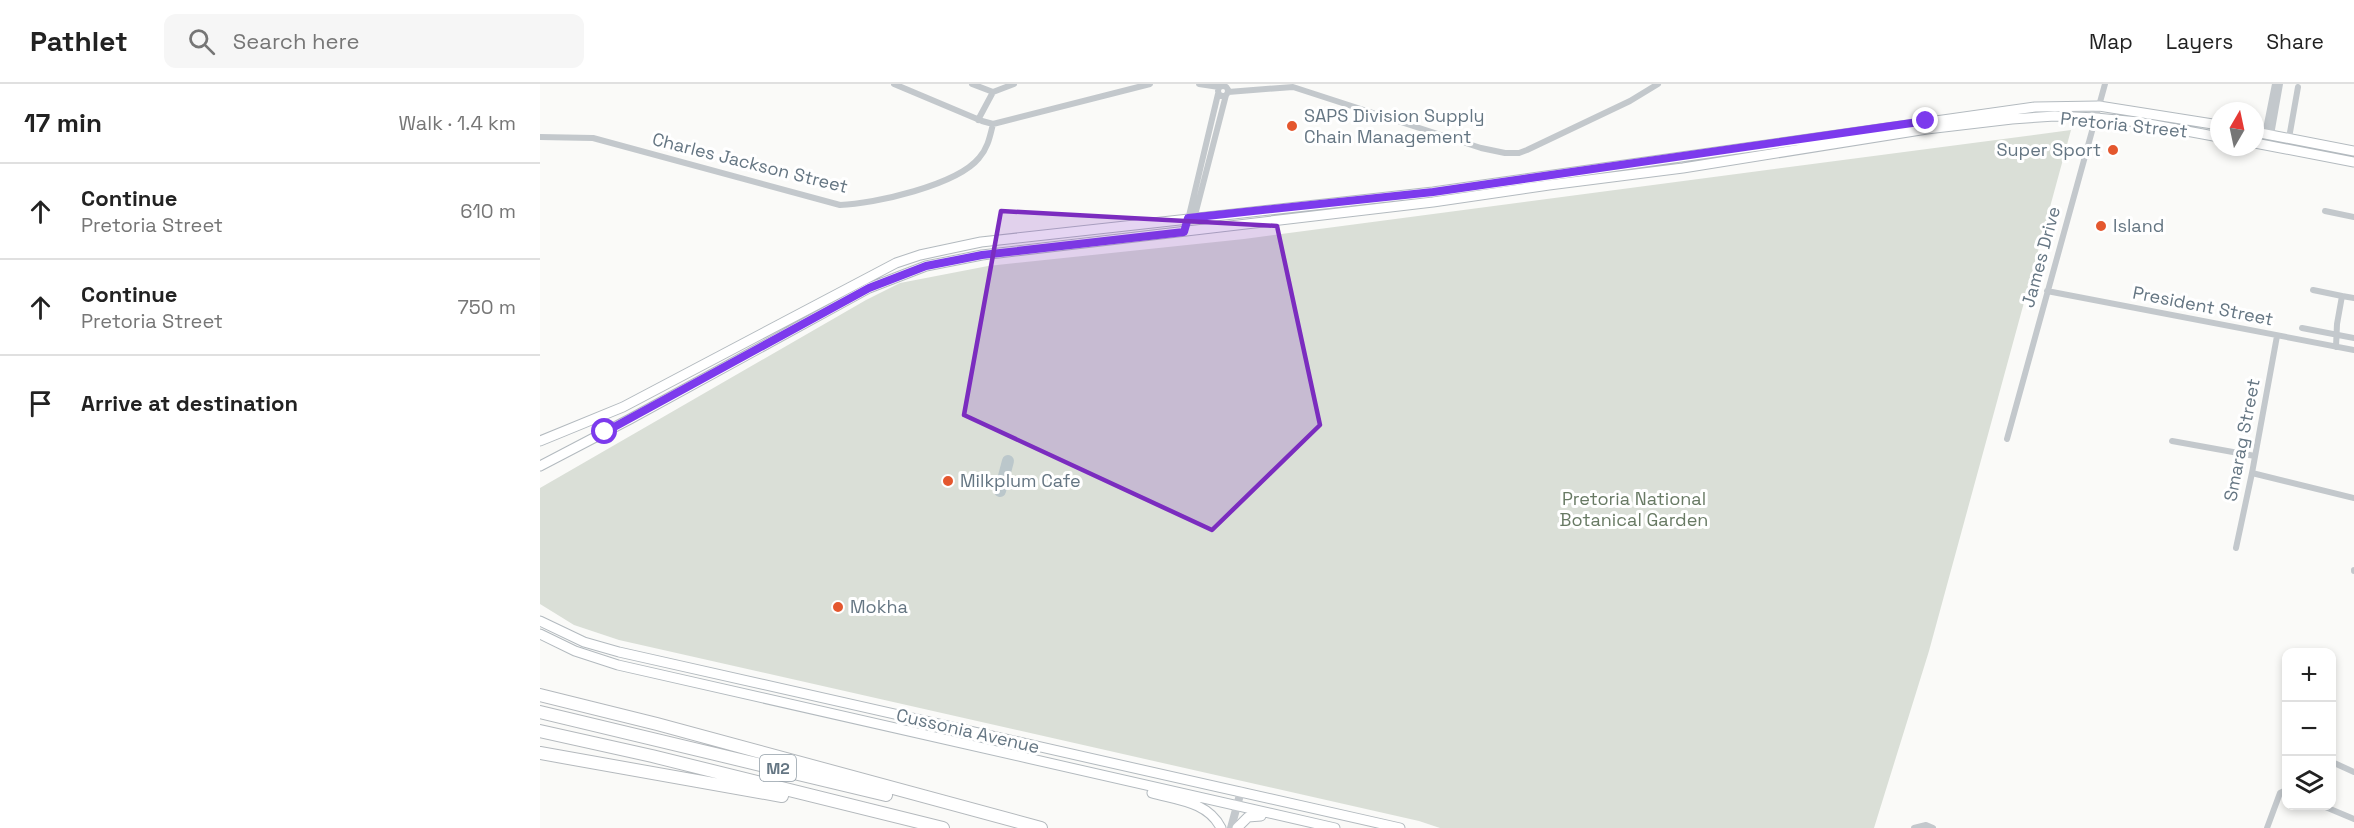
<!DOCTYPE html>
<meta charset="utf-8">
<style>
body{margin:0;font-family:"Space Grotesk",sans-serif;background:#f6f6f6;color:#222}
.controls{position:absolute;right:18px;bottom:18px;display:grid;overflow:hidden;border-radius:12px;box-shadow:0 3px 9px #0003}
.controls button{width:54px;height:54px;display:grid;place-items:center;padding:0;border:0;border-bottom:2px solid #e0e0e0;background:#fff;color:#222;font:30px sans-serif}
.compass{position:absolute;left:1670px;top:18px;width:54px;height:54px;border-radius:50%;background:#fff;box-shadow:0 3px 9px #0003;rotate:9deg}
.stop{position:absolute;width:18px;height:18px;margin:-14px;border:4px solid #7c3aed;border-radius:50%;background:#fff}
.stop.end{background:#7c3aed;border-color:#fff;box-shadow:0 2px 6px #0008}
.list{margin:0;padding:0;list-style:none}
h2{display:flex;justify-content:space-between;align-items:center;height:78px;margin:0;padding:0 24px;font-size:26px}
h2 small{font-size:20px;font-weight:400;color:#767676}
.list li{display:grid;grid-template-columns:39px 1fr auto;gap:18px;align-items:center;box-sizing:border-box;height:96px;padding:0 24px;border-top:2px solid #e0e0e0}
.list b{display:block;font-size:22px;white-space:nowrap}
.list p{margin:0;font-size:20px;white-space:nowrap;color:#767676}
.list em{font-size:20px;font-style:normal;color:#767676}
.icon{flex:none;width:33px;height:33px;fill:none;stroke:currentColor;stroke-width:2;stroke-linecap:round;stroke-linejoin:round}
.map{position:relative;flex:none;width:1814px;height:744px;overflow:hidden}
header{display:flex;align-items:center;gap:36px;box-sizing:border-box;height:84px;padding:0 30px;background:#fff;border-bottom:2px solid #e0e0e0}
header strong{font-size:28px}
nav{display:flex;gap:33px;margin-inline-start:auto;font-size:21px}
.search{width:420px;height:54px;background:#f6f6f6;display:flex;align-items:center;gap:15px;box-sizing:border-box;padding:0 21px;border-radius:12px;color:#767676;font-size:22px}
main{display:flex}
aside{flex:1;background:#fff}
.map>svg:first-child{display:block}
</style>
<header>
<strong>Pathlet</strong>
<div class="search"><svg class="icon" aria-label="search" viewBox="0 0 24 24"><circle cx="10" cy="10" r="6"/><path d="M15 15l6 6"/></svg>Search here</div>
<nav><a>Map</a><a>Layers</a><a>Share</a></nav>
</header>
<main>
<aside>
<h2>17 min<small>Walk · 1.4 km</small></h2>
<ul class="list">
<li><svg class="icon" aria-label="ahead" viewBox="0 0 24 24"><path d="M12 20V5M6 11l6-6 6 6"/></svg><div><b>Continue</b><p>Pretoria Street</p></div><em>610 m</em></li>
<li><svg class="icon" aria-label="ahead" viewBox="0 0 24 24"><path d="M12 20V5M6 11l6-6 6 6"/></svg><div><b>Continue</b><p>Pretoria Street</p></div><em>750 m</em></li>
<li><svg class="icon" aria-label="arrive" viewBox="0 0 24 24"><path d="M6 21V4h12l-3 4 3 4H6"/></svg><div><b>Arrive at destination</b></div></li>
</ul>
</aside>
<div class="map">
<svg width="1814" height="744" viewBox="0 0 1814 744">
<rect width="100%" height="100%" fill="#fafaf8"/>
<path fill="#dadfd7" d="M 1531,46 L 1389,567 L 1334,744 L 900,744 L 879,737 L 79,556 L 34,541 L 0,520 L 0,404 L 326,216 L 360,199 L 448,182 L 704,155 Z"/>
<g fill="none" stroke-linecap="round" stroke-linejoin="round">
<path stroke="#bbc7cb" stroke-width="12" d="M 460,407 L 468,377"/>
<g stroke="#b3babf" stroke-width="11">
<path id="secondary" d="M 1715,48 L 1814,67
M 1715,59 L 1814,78
M 0,357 L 83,323 L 356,179 L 380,171 L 441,158 L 893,108 L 1495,23 L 1559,22 L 1679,41
M 0,382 L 90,335 L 329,204 L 386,182 L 442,171 L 893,118 L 1009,101 L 1143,84 L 1387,45 L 1472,35 L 1515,32 L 1556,34 L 1598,38 L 1679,53
M 0,537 L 44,558 L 79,568 L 860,744
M 0,550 L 35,567 L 78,581 L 795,744
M 612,709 C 638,716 668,718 681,744
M 697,744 L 708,733 L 721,732"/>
</g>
<g stroke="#b4b9bd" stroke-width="14">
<path id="motorway" d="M 0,611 L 117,640 L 501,744
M 0,628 L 346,711
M 0,647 L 112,672 L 403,744
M 0,669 L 242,712"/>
</g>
<path stroke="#c3c8cc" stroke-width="6" d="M 354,0 L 442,37 L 453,40 L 610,0
M 432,0 L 453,8 L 474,0
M 659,0 L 679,3
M678 7a5 5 0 1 1 10 0a5 5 0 1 1-10 0Z
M 688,8 L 753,3 L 941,64 L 965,69 L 979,69 L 987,66 L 1090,17 L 1118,0
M 438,36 L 453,8
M 1725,50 L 1735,0
M 1731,51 L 1740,0
M 0,53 L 53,54 L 300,121 C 334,120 417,101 439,74 C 448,64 450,52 453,40
M 1749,54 L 1758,3
M 1785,127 L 1814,133
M 654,135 L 686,11
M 648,136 L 678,10
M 1773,206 L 1802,212 L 1797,240 L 1796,263
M 1507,207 L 1814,266
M 1802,212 L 1814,214
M 1762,244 L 1814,254
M 1467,355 L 1565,0
M 1632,357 L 1715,372
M 1712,389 L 1814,414
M 1696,464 L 1712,389 L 1737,252
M 1814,487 L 1814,486
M 1792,678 L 1814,688
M 1783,722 L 1814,735
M 1374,744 L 1386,741 L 1393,744
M 1727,744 L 1740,709 L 1746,706"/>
<path stroke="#c3c8cc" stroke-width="8" d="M 691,744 L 701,707"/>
<use href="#secondary" stroke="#fff" stroke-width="9"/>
<use href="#motorway" stroke="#fff" stroke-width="12"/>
</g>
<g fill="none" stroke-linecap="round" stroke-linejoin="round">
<path stroke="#7c3aed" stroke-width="8" d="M 65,348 L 329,204 L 386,182 L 442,171 L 644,148 L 648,134 L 893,108 L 1386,37"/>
</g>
<path fill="#7b2cbf" fill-opacity="0.2" stroke="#7b2cbf" stroke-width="4.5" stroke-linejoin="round" d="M 461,127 L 737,142 L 780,341 L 672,446 L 424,331 Z"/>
<g fill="#e4572e" stroke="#fff" stroke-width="2">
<circle cx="752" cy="42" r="6"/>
<circle cx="1573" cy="66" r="6"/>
<circle cx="1561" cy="142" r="6"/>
<circle cx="408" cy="397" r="6"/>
<circle cx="298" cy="523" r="6"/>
</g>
<g text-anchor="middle" stroke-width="6" stroke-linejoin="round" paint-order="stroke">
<rect fill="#fff" stroke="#939fa8" stroke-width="1.5" x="220" y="671" width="36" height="26" rx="4.5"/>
<g font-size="16" font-weight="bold" fill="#657683">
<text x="238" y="690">M2</text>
</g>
<g font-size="18" fill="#657683" stroke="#fff" text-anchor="start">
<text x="764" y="38">SAPS Division Supply<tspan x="764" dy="21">Chain Management</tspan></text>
<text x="1561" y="72" text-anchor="end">Super Sport</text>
<text x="1573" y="148">Island</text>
<text x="420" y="403">Milkplum Cafe</text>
<text x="310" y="529">Mokha</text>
</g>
<g font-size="18" fill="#657683" stroke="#fff">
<text transform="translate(1584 41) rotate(6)" y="6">Pretoria Street</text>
<text transform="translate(210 79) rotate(14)" y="6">Charles Jackson Street</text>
<text transform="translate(1501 173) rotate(-75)" y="6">James Drive</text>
<text transform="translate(1663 222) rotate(11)" y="6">President Street</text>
<text transform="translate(1702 356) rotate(-79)" y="6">Smarag Street</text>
<text transform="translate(428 647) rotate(13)" y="6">Cussonia Avenue</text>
</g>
<g font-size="18" fill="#687a64" stroke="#fff">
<text x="1094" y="421">Pretoria National<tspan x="1094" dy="21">Botanical Garden</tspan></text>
</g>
</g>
</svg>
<div class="controls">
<button>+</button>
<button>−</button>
<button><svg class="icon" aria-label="layers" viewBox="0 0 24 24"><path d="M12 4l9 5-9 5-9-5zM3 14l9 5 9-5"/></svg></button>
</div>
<svg class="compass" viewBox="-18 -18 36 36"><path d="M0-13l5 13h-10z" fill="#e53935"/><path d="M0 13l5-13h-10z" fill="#767676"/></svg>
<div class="stop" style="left:65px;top:348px"></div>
<div class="stop end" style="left:1386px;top:37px"></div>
</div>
</main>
